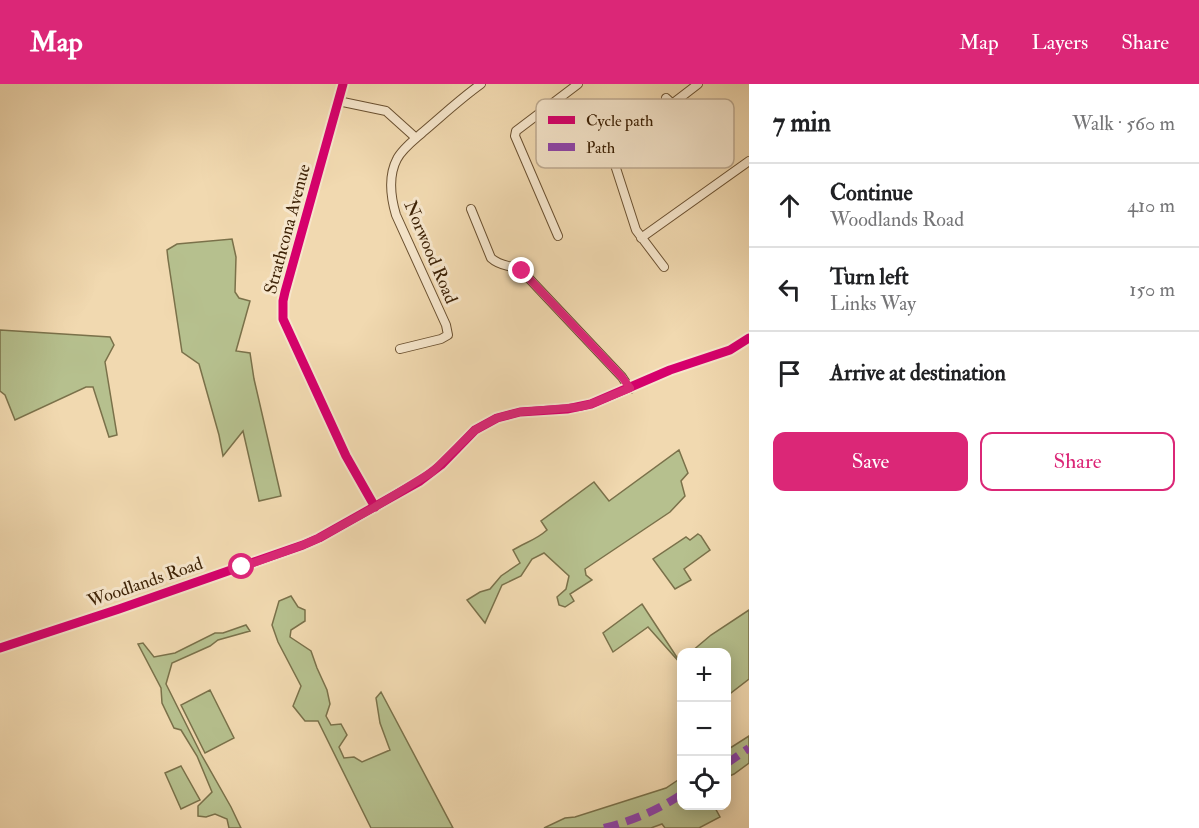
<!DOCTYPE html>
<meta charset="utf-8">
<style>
body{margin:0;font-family:"IM FELL Double Pica",serif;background:#f2f2f2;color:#202124}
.controls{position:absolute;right:18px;bottom:18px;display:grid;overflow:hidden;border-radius:12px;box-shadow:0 3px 15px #0003}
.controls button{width:54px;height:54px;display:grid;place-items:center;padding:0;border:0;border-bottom:2px solid #e0e0e0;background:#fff;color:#202124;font:30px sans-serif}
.stop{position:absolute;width:18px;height:18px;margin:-14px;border:4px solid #db2777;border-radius:50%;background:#fff}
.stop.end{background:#db2777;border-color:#fff;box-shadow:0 2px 6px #0008}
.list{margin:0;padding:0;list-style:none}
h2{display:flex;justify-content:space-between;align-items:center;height:78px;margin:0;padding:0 24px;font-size:26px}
h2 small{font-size:20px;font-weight:400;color:#757577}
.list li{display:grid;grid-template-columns:39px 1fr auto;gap:18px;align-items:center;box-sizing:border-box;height:84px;padding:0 24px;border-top:2px solid #e0e0e0}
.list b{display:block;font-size:22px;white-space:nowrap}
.list p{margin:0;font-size:20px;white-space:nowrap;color:#757577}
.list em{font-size:20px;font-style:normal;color:#757577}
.actions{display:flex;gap:12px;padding:18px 24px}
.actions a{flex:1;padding:14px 0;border:2px solid #db2777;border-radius:12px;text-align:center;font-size:21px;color:#db2777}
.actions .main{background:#db2777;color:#fff}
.icon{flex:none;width:33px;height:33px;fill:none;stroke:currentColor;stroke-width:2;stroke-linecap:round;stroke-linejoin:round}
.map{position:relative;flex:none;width:749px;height:744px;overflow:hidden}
header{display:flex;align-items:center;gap:36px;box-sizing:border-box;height:84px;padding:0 30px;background:#db2777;color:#fff}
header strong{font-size:28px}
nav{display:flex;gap:33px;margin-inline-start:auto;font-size:21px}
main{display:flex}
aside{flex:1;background:#fff}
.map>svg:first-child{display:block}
</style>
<header>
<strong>Map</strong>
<nav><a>Map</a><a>Layers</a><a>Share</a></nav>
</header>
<main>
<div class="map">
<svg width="749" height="744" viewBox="0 0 749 744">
<rect width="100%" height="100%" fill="#f1d9b0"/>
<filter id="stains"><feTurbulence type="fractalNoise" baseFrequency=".00333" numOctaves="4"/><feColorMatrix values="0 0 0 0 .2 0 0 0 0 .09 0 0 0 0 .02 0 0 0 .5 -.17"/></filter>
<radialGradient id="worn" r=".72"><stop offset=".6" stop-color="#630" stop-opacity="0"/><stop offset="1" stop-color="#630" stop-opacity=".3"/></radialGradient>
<path fill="#b6c08e" stroke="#7a714a" stroke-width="1.5" d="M 232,155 L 236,173 L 235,208 L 239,214 L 250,217 L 236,267 L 250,269 L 254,295 L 281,412 L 259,417 L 243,347 L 223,372 L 219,351 L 199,280 L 182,268 L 168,175 L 167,166 L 177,160 Z
M 0,246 L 110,253 L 114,261 L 105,278 L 117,351 L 109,353 L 93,303 L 86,303 L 15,336 L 5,311 L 0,307 Z
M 679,366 L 688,389 L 681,397 L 685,412 L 670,428 L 585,485 L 586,491 L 592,496 L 570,510 L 574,517 L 565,523 L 559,521 L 557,513 L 566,505 L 569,492 L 544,469 L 532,475 L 521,492 L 502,501 L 485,539 L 467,516 L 480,508 L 490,505 L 501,492 L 520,479 L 513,466 C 526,458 536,456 547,446 L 541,437 L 594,398 L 609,417 Z
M 698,450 L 701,452 L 710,466 L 684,485 L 691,496 L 675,505 L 653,475 L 686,453 L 690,456 Z
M 291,512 L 298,523 L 305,526 L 305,537 L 291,546 L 290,553 L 311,567 L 317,584 L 327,606 L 330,620 L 326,632 L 331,641 L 341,640 L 347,651 L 339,663 L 344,674 L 354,673 L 362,678 L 390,666 L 380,639 L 376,614 L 381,608 L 453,744 L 371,744 L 318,637 L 305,637 L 293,622 L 301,602 L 278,558 L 272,541 L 279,517 Z
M 642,520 L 680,578 L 681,577 L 681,580 L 648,543 L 613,568 L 603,549 Z
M 749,526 L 749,595 L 727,612 L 726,568 L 691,568 L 711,551 Z
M 246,541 L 250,547 L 218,556 L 210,562 L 172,579 L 166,600 L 201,670 L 231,723 L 241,744 L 229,744 L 227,735 L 215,730 L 206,733 L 198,732 L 198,722 L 212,708 L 197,672 L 181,646 L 174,644 L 162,619 L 161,604 L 138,560 L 143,559 L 154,573 L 175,569 L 215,549 L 223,549 Z
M 210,606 L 234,654 L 205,669 L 181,621 Z
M 749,652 L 749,679 L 734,690 L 727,693 L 727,666 Z
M 181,682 L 200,716 L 181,725 L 165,689 Z
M 681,694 L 682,722 L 714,722 L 720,733 L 699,744 L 665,744 L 662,740 L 651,744 L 544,744 L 565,734 L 575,733 L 666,704 Z"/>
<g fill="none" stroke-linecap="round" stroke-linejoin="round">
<g stroke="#6a5030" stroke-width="10">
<path id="street" d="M 343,0 L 285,208 L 283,217 L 283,235 L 346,372 L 375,423
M 666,14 L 680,27
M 338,17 L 386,27 L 416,54
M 672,20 L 698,0
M 614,78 L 636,146 L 664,183
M 471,125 L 491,174 C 502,184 511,180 522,187 L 622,293 L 630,305
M 558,152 L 515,52 L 516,47 L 520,44 L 578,0
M 641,154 L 749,77
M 400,265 L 441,255 L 448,251 L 446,241 L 396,131 C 391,114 388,92 397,75 C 402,65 414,56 423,48 C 442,32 460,15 481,0
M 0,564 L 119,525 L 303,461 L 319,454 L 420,397 L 441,381 L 475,346 L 497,334 L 520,328 L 567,325 L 591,320 L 670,286 L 730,266 L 749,254"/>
</g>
<use href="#street" stroke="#f6e6cc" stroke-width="8"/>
<path stroke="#8e44ad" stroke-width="8" stroke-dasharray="15 8" stroke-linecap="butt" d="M 726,680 L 749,664
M 604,744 C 632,737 658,726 682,710"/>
<g stroke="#f6e6cc" stroke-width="13">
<path id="cycleway" d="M 343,0 L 285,208 L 283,217 L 283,235 L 346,372 L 375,423
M 0,564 L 119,525 L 303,461 L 319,454 L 420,397 L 441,381 L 475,346 L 497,334 L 520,328 L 567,325 L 591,320 L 670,286 L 730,266 L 749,254"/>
</g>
<use href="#cycleway" stroke="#d6006c" stroke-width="9"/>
</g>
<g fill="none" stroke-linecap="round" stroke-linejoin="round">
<path stroke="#db2777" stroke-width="8" d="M 242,483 L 303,461 L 319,454 L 375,423 L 432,388 L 475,346 L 497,334 L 520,328 L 579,323 L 591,320 L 630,304 L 622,293 L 522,187"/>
</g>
<g text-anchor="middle" stroke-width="6" stroke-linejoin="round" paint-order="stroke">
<g font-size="18" fill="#3d2206" stroke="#f6e6cc">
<text transform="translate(287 145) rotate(-75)" y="6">Strathcona Avenue</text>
<text transform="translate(431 168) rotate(67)" y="6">Norwood Road</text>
<text transform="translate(145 498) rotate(-19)" y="6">Woodlands Road</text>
</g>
</g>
<rect x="536" y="15" width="198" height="69" rx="9" fill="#f6e6cc" stroke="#beab91" stroke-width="1.5"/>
<rect x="548" y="32" width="27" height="8" fill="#d6006c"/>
<rect x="548" y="59" width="27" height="8" fill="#8e44ad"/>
<g font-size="16" fill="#3d2206">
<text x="586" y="42">Cycle path</text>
<text x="586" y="69">Path</text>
</g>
<rect width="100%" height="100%" filter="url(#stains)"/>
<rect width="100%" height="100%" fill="url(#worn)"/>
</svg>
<div class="controls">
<button>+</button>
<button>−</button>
<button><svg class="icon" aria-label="locate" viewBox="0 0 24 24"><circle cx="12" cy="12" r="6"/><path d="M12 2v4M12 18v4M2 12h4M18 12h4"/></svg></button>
</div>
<div class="stop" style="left:242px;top:483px"></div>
<div class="stop end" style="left:522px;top:187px"></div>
</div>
<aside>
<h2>7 min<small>Walk · 560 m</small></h2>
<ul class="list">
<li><svg class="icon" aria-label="ahead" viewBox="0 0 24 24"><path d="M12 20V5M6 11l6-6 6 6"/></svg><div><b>Continue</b><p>Woodlands Road</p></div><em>410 m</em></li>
<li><svg class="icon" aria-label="left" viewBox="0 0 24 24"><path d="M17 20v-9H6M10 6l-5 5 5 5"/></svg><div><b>Turn left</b><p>Links Way</p></div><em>150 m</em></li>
<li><svg class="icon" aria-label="arrive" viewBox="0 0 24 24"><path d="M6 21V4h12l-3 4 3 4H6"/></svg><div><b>Arrive at destination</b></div></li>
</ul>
<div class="actions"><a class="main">Save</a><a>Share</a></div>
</aside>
</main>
